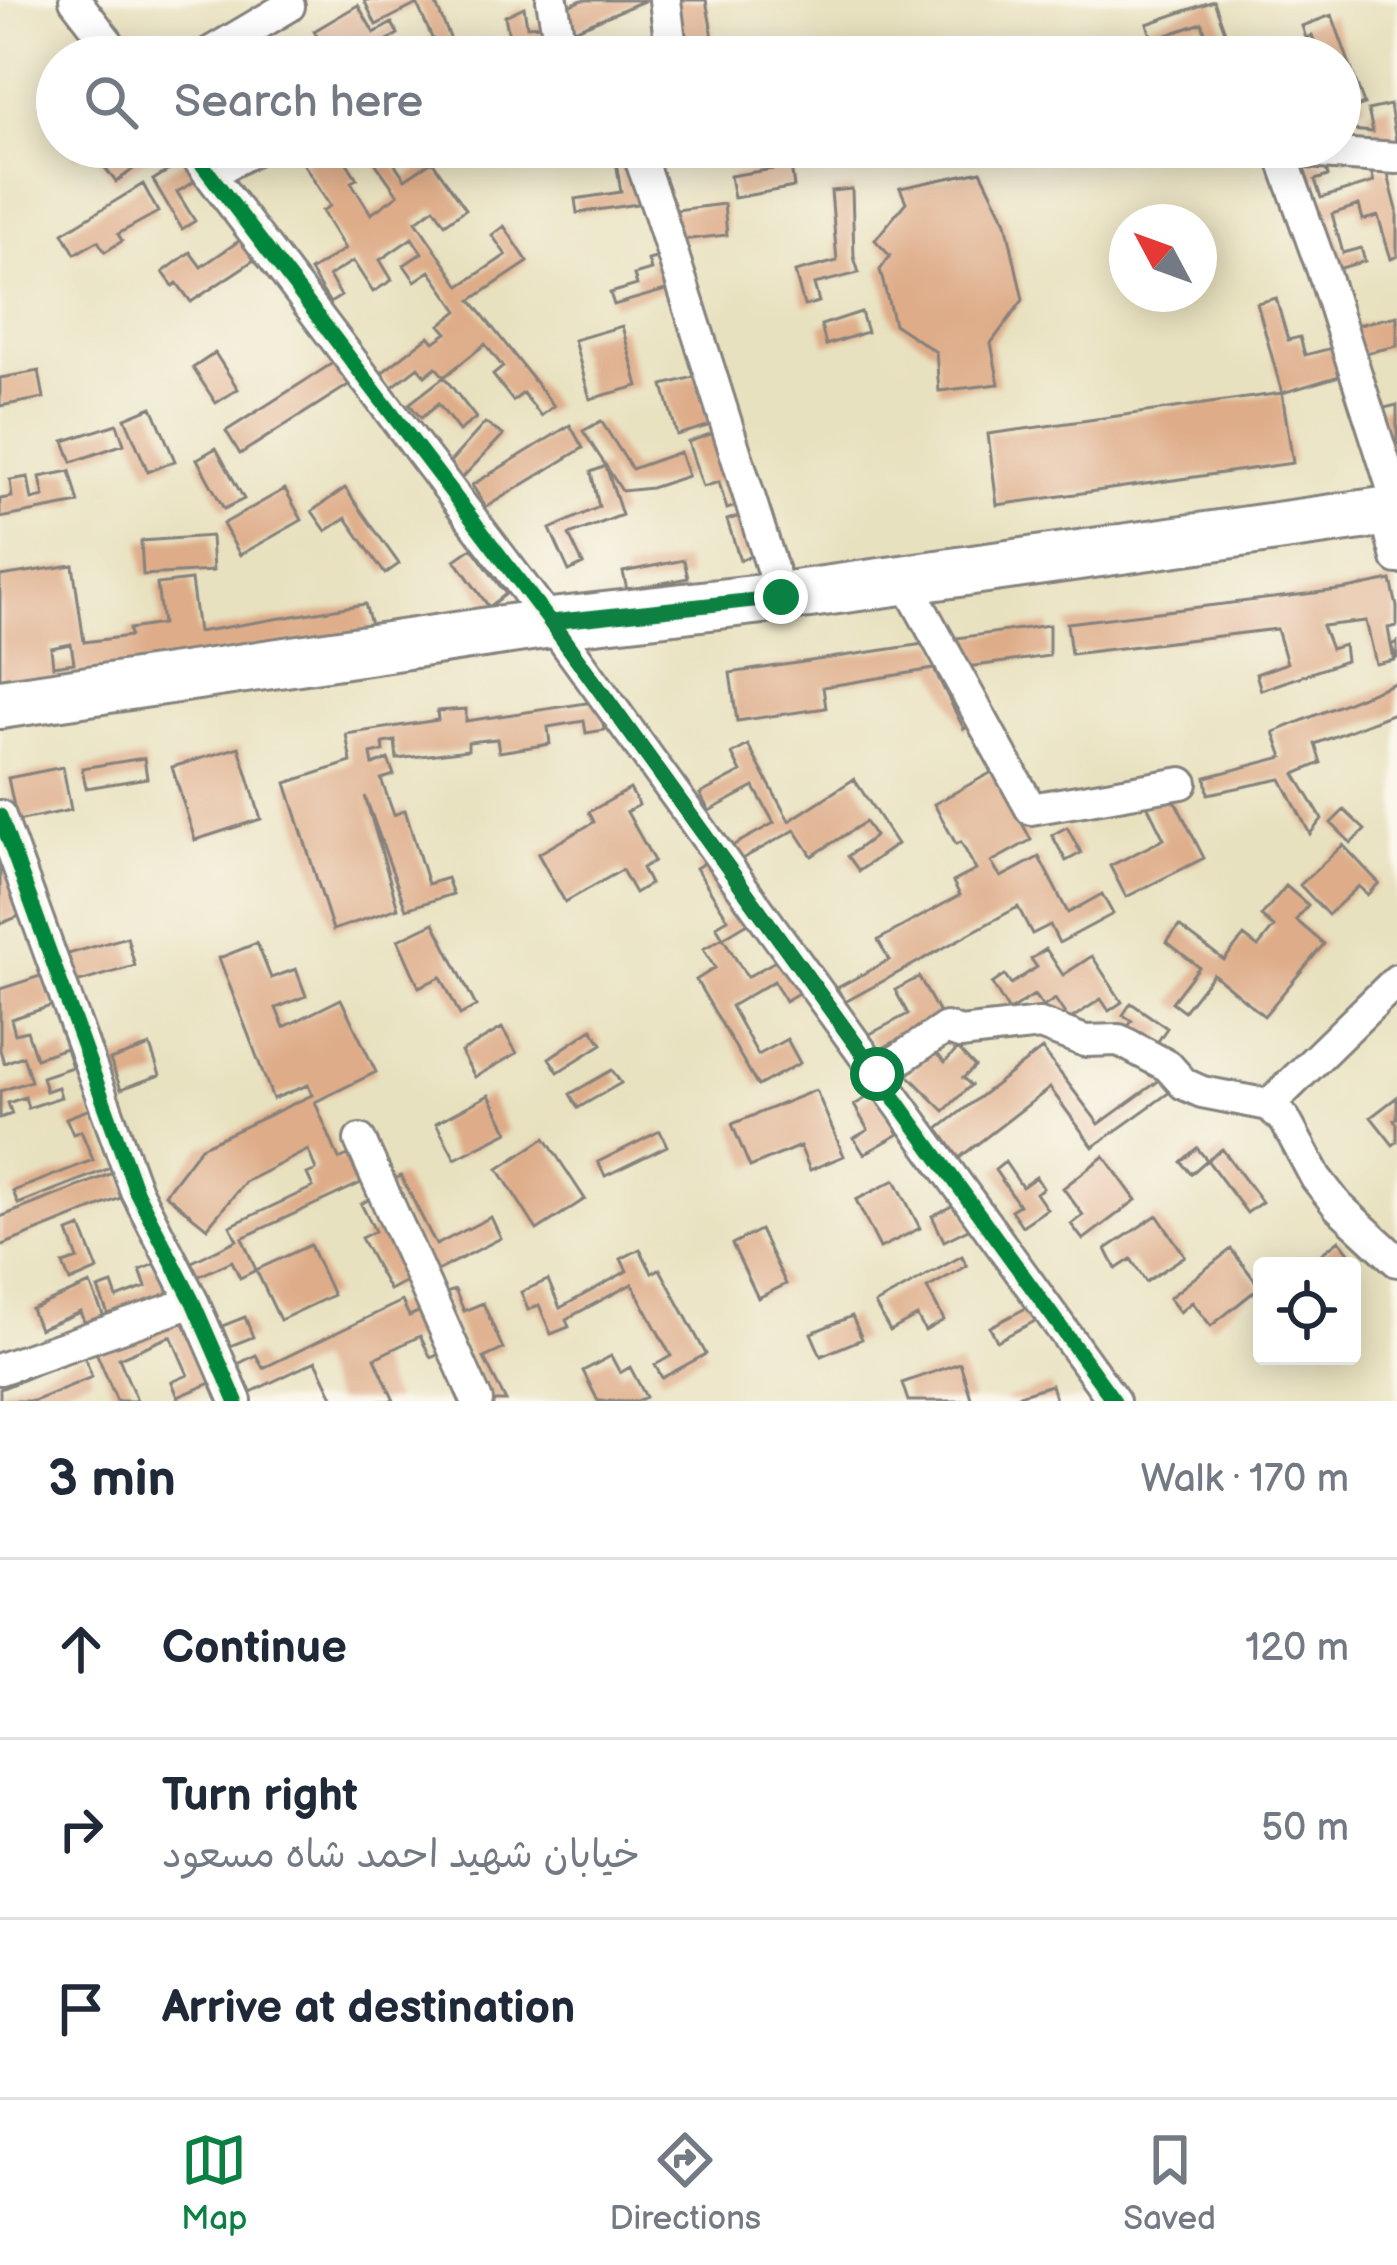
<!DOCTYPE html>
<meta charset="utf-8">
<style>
body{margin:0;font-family:"Balsamiq Sans","Playpen Sans Arabic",sans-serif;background:#f2f2f3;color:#1f2937}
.controls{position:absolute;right:36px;bottom:36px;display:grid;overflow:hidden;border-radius:12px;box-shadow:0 6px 30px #0003}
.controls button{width:108px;height:108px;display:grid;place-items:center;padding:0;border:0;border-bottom:3px solid #e0e1e3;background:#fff;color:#1f2937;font:60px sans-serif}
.compass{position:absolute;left:1109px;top:204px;width:108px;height:108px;border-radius:50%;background:#fff;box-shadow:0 6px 30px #0003;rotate:311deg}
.stop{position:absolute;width:36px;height:36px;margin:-27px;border:9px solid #0b8043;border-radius:50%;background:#fff}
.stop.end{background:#0b8043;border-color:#fff;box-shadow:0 3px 12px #0008}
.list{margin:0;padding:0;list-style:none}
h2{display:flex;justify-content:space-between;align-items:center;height:156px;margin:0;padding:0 48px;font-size:51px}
h2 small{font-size:39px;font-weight:400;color:#747a83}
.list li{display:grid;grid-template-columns:78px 1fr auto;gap:36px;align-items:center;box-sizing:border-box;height:180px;padding:0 48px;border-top:3px solid #e0e1e3}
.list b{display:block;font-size:45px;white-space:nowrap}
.list p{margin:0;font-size:39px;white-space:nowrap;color:#747a83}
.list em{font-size:39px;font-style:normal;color:#747a83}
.icon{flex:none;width:66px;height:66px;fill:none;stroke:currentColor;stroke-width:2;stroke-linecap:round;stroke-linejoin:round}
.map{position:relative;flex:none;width:1397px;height:1401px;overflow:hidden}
.search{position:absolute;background:#fff;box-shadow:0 6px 30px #0003;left:36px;right:36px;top:36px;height:132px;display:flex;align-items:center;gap:30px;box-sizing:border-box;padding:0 42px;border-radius:66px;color:#747a83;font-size:45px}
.sheet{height:696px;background:#fff}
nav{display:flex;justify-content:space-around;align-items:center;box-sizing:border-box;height:168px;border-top:3px solid #e0e1e3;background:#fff;font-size:33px;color:#747a83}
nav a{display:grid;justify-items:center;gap:6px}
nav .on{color:#0b8043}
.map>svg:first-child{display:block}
</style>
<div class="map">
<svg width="1397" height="1401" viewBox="0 0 1397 1401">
<rect width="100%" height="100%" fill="#fbf7ec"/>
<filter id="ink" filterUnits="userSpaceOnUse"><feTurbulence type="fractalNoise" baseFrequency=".00833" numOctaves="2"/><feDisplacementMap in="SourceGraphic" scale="24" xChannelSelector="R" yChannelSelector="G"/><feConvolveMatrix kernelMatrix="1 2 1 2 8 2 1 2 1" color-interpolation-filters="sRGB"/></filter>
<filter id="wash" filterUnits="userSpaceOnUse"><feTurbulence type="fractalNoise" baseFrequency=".004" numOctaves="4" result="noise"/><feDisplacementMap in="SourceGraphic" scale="48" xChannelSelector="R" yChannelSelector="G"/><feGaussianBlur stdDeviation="2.7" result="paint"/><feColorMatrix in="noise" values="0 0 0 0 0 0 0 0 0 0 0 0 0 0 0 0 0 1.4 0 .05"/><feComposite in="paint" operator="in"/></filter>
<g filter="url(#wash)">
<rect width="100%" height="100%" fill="#e8e1bf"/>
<g id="blocks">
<path fill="#deac88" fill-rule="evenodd" d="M 364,0 L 434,0 L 454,47 L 511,46 L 505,16 L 524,7 L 527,26 L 543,25 L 546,57 L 418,57 L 436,47 L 417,4 L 376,25 Z
M 582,0 L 646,0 L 567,33 L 558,10 Z
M 672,0 L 706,0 L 714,43 L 681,49 Z
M 1214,1 L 1234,57 L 1213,57 L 1202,23 L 1167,35 L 1172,50 L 1158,55 L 1147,24 Z
M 358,5 L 374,33 L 392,23 L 398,34 L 359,57 L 329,57 L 314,31 Z
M 1332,15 L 1364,104 L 1340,113 L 1340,57 L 1320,57 L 1312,35 L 1306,38 L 1302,26 Z
M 826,49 L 826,57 L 762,57 L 762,54 Z
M 1390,105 L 1397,148 L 1340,146 L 1340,129 L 1373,132 L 1368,110 Z
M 69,147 L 163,147 L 116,182 L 89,147 L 77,157 Z
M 328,147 L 337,147 L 357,179 L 351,182 L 371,214 L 398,195 L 364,147 L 383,147 L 405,179 L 432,161 L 466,209 L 445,224 L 434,208 L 416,221 L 460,286 L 506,255 L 492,235 L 504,226 L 528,262 L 471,300 L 554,406 L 541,416 L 523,393 L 513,401 L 493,375 L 503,367 L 485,344 L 444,377 L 476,418 L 459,431 L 438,404 L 421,418 L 409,404 L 444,377 L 436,367 L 425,376 L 418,367 L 391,388 L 380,374 L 429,336 L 434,342 L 447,333 L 440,325 L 458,311 L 430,271 L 415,281 L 404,265 L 422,253 L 412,238 L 380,260 L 392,280 L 373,292 L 353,261 L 329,276 L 341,296 L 330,303 L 310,271 L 345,249 L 322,211 L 330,206 L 303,163 Z
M 615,155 L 636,161 L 644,203 L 577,213 L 575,199 L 621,192 Z
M 190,157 L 202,177 L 177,192 L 195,221 L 182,229 L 153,180 Z
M 1298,161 L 1324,161 L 1328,176 L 1315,180 L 1321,198 L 1374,182 L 1370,167 L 1386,167 L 1397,210 L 1397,256 L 1391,259 L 1378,216 L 1363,220 L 1359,205 L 1332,214 L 1343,253 L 1361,248 L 1365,261 L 1331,271 Z
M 791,166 L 794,187 L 734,198 L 730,176 Z
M 981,171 L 1006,222 L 1023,300 L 991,343 L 999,384 L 939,391 L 936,352 L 894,324 L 880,270 L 890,256 L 875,240 L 906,202 L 900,188 Z
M 143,184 L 158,212 L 118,234 L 122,241 L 105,252 L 98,241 L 75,254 L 63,233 Z
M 852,189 L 854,257 L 859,273 L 814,284 L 819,302 L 804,306 L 795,272 L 837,261 L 831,191 Z
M 724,204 L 727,235 L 671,241 L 668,211 Z
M 249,234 L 263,254 L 191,302 L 177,283 L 173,286 L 163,272 L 190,252 L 201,267 Z
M 659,257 L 669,289 L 614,305 L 610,293 L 637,285 L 634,275 L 651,270 L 648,260 Z
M 1276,298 L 1288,340 L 1300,337 L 1305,355 L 1336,347 L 1343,375 L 1282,393 L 1293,463 L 997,505 L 988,434 L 1282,393 L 1257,303 Z
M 861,312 L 867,332 L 826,345 L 821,325 Z
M 1397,316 L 1397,346 L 1358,355 L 1352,326 Z
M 622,326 L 638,386 L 590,399 L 574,340 Z
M 215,353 L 238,389 L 216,403 L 193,368 Z
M 336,361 L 350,384 L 240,454 L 226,431 Z
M 39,371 L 44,398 L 0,406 L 0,378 Z
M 697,376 L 711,425 L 677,435 L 663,385 Z
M 1397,405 L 1397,481 L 1380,409 Z
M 152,407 L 175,461 L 148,472 L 125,418 Z
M 601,421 L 632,469 L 680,452 L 688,476 L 651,488 L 622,491 L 606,466 L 622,515 L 569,535 L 583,564 L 569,571 L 550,529 L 599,507 L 591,472 L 606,466 L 583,431 Z
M 485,423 L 503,435 L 461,479 L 450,462 Z
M 117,424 L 124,444 L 72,462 L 64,441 Z
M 570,425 L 583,448 L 486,507 L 472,485 Z
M 719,431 L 742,504 L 727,509 L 719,482 L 703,487 L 688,442 Z
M 216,448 L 244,499 L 224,509 L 197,459 Z
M 70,471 L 79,503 L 0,518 L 0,499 L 12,497 L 10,480 L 28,477 L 32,500 L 44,497 L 40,477 Z
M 345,488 L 399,564 L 385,574 L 346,518 L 326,531 L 312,511 Z
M 285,489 L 302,520 L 240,555 L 223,524 Z
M 749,513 L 763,552 L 740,560 L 727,520 Z
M 211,536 L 213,571 L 143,575 L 141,541 Z
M 472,548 L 506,594 L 489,607 L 455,560 Z
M 684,560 L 688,578 L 627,590 L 623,572 Z
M 73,565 L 84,642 L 130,636 L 129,629 L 162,624 L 157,584 L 191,580 L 198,632 L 365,604 L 373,631 L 0,686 L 0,576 ZM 71,644 L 74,663 L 53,666 L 51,648 Z
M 1391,580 L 1397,607 L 1397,626 L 1388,628 L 1391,645 L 1397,642 L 1397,659 L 1391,645 L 1394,660 L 1376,664 L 1366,621 L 1322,626 L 1331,649 L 1344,645 L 1346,661 L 1261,690 L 1256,674 L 1287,663 L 1277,629 L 1071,654 L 1067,623 L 1347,589 Z
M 1049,625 L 1049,656 L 967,667 L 957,638 Z
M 937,642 L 975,723 L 964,729 L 934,669 L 823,687 L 826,708 L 737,721 L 730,673 Z
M 1397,682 L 1397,712 L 1315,744 L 1321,763 L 1295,774 L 1322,819 L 1310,834 L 1281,779 L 1208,794 L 1206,777 L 1283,757 L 1274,732 Z
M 600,701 L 604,730 L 586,733 L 584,721 L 548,727 L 550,744 L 499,752 L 497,739 L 468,742 L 468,750 L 397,759 L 395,741 L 383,743 L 384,751 L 371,754 L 373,765 L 388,759 L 394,775 L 381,779 L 394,815 L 405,810 L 428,884 L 447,878 L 453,894 L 406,909 L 365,796 L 398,908 L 333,930 L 286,783 L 351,762 L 346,734 L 438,720 L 437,711 L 466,709 L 466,721 Z
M 748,745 L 789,821 L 854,779 L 897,844 L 859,871 L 848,856 L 875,836 L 865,822 L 812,856 L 795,830 L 740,860 L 732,846 L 774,823 L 754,787 L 709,811 L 700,794 L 741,772 L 732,754 Z
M 239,747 L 261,819 L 195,840 L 172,767 Z
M 144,758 L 147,778 L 86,788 L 82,768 Z
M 63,767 L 71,810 L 17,821 L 8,778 Z
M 994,771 L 1031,840 L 991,862 L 1001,877 L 1039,857 L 1068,913 L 1102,894 L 1113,914 L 1059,943 L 1050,925 L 1032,934 L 1018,907 L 845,1002 L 837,988 L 889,960 L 878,940 L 960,895 L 953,882 L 976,870 L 961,842 L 956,844 L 934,804 Z
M 630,789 L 639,805 L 627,812 L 654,861 L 642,868 L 650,884 L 635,893 L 622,870 L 565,902 L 538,854 L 594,822 L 589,812 Z
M 1173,797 L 1204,858 L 1126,897 L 1110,866 L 1164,839 L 1146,803 Z
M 1344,810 L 1365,830 L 1351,843 L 1331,823 Z
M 1067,827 L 1081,853 L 1066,861 L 1052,835 Z
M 1343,845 L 1379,883 L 1367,895 L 1359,886 L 1328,915 L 1300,885 Z
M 0,858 L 22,915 L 0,924 Z
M 709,860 L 748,923 L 723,938 L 716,926 L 728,919 L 696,868 Z
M 1286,886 L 1308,905 L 1296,920 L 1324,944 L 1264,1016 L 1213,974 L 1184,1011 L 1172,1002 L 1199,967 L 1167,942 L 1179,926 L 1224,960 L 1244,936 L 1258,947 L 1274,927 L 1261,916 Z
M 434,923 L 476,1006 L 460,1015 L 441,977 L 419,987 L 398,940 Z
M 127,937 L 135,966 L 76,983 L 68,954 Z
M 723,938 L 747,977 L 781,958 L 800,992 L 785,1001 L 774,981 L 731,1006 L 758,1055 L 787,1039 L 800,1063 L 758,1086 L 696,980 L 715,968 L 703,949 Z
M 257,943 L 271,978 L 296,969 L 306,996 L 276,1008 L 284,1027 L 341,999 L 376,1072 L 315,1102 L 339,1159 L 348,1155 L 361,1183 L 242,1238 L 256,1270 L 240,1278 L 232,1261 L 197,1277 L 190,1263 L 237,1240 L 230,1226 L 313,1187 L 307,1174 L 316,1170 L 308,1150 L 245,1182 L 207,1228 L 165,1194 L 201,1147 L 312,1095 L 308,1085 L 273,1099 L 219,958 Z
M 1046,949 L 1063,975 L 1092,956 L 1122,1002 L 1109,1011 L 1101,999 L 1069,1020 L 1055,999 L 1043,1007 L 1034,995 L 1009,1011 L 992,984 L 1005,975 L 1011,984 L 1037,967 L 1031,959 Z
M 43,975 L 54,1005 L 11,1019 L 15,1034 L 27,1031 L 36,1058 L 66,1048 L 72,1067 L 42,1077 L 46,1091 L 58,1087 L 61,1097 L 28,1108 L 25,1097 L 8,1103 L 12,1114 L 0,1118 L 0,1091 L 31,1081 L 23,1056 L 4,1063 L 0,1050 L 0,989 Z
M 919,977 L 941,1017 L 877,1051 L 868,1035 L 908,1014 L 895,990 Z
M 1131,1003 L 1167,1028 L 1154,1047 L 1127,1028 L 1132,1021 L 1123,1015 Z
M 502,1028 L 517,1053 L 475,1077 L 461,1052 Z
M 592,1029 L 602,1044 L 558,1072 L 549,1058 Z
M 150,1046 L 160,1075 L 121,1089 L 110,1060 Z
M 958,1049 L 975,1067 L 963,1078 L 971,1085 L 944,1111 L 908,1075 L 933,1050 L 945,1062 Z
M 1042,1049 L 1099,1124 L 1161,1079 L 1170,1092 L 1093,1147 L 1050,1088 L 959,1158 L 938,1129 Z
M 612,1070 L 621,1083 L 578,1108 L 570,1094 Z
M 816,1090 L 844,1156 L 810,1170 L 800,1146 L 750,1167 L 732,1124 Z
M 875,1093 L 899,1134 L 864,1154 L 854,1138 L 868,1130 L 854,1105 Z
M 489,1095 L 508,1132 L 455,1159 L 436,1123 Z
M 1397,1097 L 1397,1118 L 1394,1120 L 1397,1124 L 1397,1142 L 1393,1145 L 1371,1117 Z
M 90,1109 L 113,1167 L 18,1204 L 13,1191 L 93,1160 L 81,1131 L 73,1134 L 66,1118 Z
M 660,1131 L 667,1146 L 605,1176 L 598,1162 Z
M 545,1138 L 585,1199 L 537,1230 L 498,1169 Z
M 1197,1148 L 1207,1160 L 1191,1174 L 1181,1162 Z
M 1222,1149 L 1262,1202 L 1247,1213 L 1207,1160 Z
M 1104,1156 L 1136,1200 L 1083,1240 L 1071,1224 L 1083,1215 L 1063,1188 Z
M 1005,1162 L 1022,1187 L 1036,1177 L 1043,1188 L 1036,1193 L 1047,1209 L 1022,1226 L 1011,1210 L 1019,1205 L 995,1170 Z
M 118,1171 L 128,1195 L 0,1246 L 0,1217 Z
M 401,1176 L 436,1245 L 491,1217 L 501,1238 L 433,1273 L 387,1183 Z
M 895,1180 L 920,1228 L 880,1248 L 856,1200 Z
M 373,1197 L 414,1277 L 389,1290 L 361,1238 L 375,1231 L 361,1204 Z
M 960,1202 L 972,1227 L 944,1241 L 932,1216 Z
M 1157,1215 L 1185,1256 L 1146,1282 L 1131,1259 L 1116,1269 L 1106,1249 Z
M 81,1227 L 98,1270 L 70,1282 L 63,1264 L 78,1259 L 68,1232 Z
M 760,1230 L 786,1284 L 758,1298 L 732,1244 Z
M 1339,1240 L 1350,1254 L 1334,1266 L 1306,1266 Z
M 310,1245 L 333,1295 L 280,1320 L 256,1270 Z
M 640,1249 L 652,1273 L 660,1269 L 706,1354 L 662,1378 L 655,1365 L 671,1356 L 632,1284 L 566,1319 L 569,1327 L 551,1334 L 539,1305 L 528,1310 L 521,1292 L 548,1280 L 560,1308 L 627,1271 L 621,1259 Z
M 1231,1249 L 1260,1287 L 1211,1326 L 1192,1302 L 1180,1312 L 1169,1298 Z
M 962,1256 L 967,1266 L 927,1288 L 944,1320 L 925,1331 L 917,1316 L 890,1331 L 875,1304 Z
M 158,1263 L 170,1296 L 110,1319 L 98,1289 L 112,1284 L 117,1298 L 146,1287 L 140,1270 Z
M 90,1284 L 108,1326 L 89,1334 L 80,1312 L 39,1329 L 31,1309 Z
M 455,1290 L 464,1311 L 483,1303 L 503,1349 L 484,1358 L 506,1401 L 491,1401 L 443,1294 Z
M 402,1301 L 409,1316 L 423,1310 L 443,1352 L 431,1358 L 420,1336 L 375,1358 L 394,1401 L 335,1401 L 316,1361 L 251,1392 L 238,1364 L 256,1355 L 263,1368 Z
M 1028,1307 L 1035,1321 L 997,1341 L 990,1327 Z
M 184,1314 L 213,1382 L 178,1397 L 172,1382 L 188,1375 L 171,1336 L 119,1358 L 137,1401 L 117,1401 L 96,1352 Z
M 852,1316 L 862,1339 L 821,1356 L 811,1333 Z
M 245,1317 L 253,1337 L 230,1346 L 222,1326 Z
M 84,1355 L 92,1377 L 34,1401 L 0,1401 L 0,1389 Z
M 611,1356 L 620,1373 L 630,1367 L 646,1397 L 637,1401 L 598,1401 L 583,1371 Z
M 960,1363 L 972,1401 L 908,1401 L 902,1383 Z
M 1051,1385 L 1056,1401 L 1003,1401 L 1003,1400 Z"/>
</g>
</g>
<g filter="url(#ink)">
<use href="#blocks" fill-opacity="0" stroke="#85827d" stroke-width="3"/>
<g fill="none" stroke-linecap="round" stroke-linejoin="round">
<g stroke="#85827d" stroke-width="36">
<path id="street" d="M 75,0 L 119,57
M 552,0 L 562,57
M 665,0 L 672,57
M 203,57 L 289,6
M 189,147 L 551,623 L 1114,1401
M 636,147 L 660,214 L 781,597
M 1228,147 L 1397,158
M 1280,151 L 1323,271 L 1397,502
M 209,174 L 259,147
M 1385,512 L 1397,558
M 905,580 L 1031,809 L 1182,783
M 0,816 L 136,1191 L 193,1302 L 236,1401
M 877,1074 L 946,1028 L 960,1033 L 1040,1024 L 1085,1041 L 1119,1040 L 1168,1066 L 1184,1084 L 1202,1092 L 1269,1105 L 1285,1120 L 1316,1178 L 1338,1206 L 1397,1261
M 1269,1105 L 1397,980
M 360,1140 L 477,1401
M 0,1369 L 193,1302"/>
</g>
<g stroke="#85827d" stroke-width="54">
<path id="primary" d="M 0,704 L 551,623 L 781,597 L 1397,510"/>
</g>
<use href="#street" stroke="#fff" stroke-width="30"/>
<use href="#primary" stroke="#fff" stroke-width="48"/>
<g stroke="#fbf7ec" stroke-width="22">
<path id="cycleway" d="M 189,147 L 551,623 L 1114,1401
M 0,816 L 136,1191 L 193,1302 L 236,1401"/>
</g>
<use href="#cycleway" stroke="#00873e" stroke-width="15"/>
</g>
</g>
<g fill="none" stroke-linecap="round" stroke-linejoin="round" filter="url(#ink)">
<path stroke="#0b8043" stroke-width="15" d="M 781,597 L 551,622 L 877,1074"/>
</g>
</svg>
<div class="controls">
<button><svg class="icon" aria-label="locate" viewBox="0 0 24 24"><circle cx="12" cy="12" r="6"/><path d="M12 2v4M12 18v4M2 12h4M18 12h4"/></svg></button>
</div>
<svg class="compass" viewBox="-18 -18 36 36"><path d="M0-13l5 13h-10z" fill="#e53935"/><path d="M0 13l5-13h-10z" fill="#747a83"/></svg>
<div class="stop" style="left:877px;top:1074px"></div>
<div class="stop end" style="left:781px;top:597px"></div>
<div class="search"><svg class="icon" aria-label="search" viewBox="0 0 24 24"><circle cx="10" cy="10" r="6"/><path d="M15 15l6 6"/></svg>Search here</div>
</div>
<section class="sheet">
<h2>3 min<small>Walk · 170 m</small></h2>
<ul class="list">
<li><svg class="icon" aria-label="ahead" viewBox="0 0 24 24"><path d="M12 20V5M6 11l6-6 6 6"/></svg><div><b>Continue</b></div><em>120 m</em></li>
<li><svg class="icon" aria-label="right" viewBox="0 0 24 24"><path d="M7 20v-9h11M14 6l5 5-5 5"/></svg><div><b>Turn right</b><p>خیابان شهید احمد شاه مسعود</p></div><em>50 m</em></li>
<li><svg class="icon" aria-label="arrive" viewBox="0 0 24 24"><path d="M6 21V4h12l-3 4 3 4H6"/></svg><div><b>Arrive at destination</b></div></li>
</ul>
</section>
<nav>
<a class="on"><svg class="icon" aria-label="map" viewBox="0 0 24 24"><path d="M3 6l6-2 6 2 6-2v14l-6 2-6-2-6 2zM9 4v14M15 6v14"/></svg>Map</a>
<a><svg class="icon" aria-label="directions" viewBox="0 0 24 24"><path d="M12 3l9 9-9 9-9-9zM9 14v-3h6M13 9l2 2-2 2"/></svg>Directions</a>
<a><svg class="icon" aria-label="saved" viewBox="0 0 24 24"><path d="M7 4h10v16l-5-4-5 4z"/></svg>Saved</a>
</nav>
